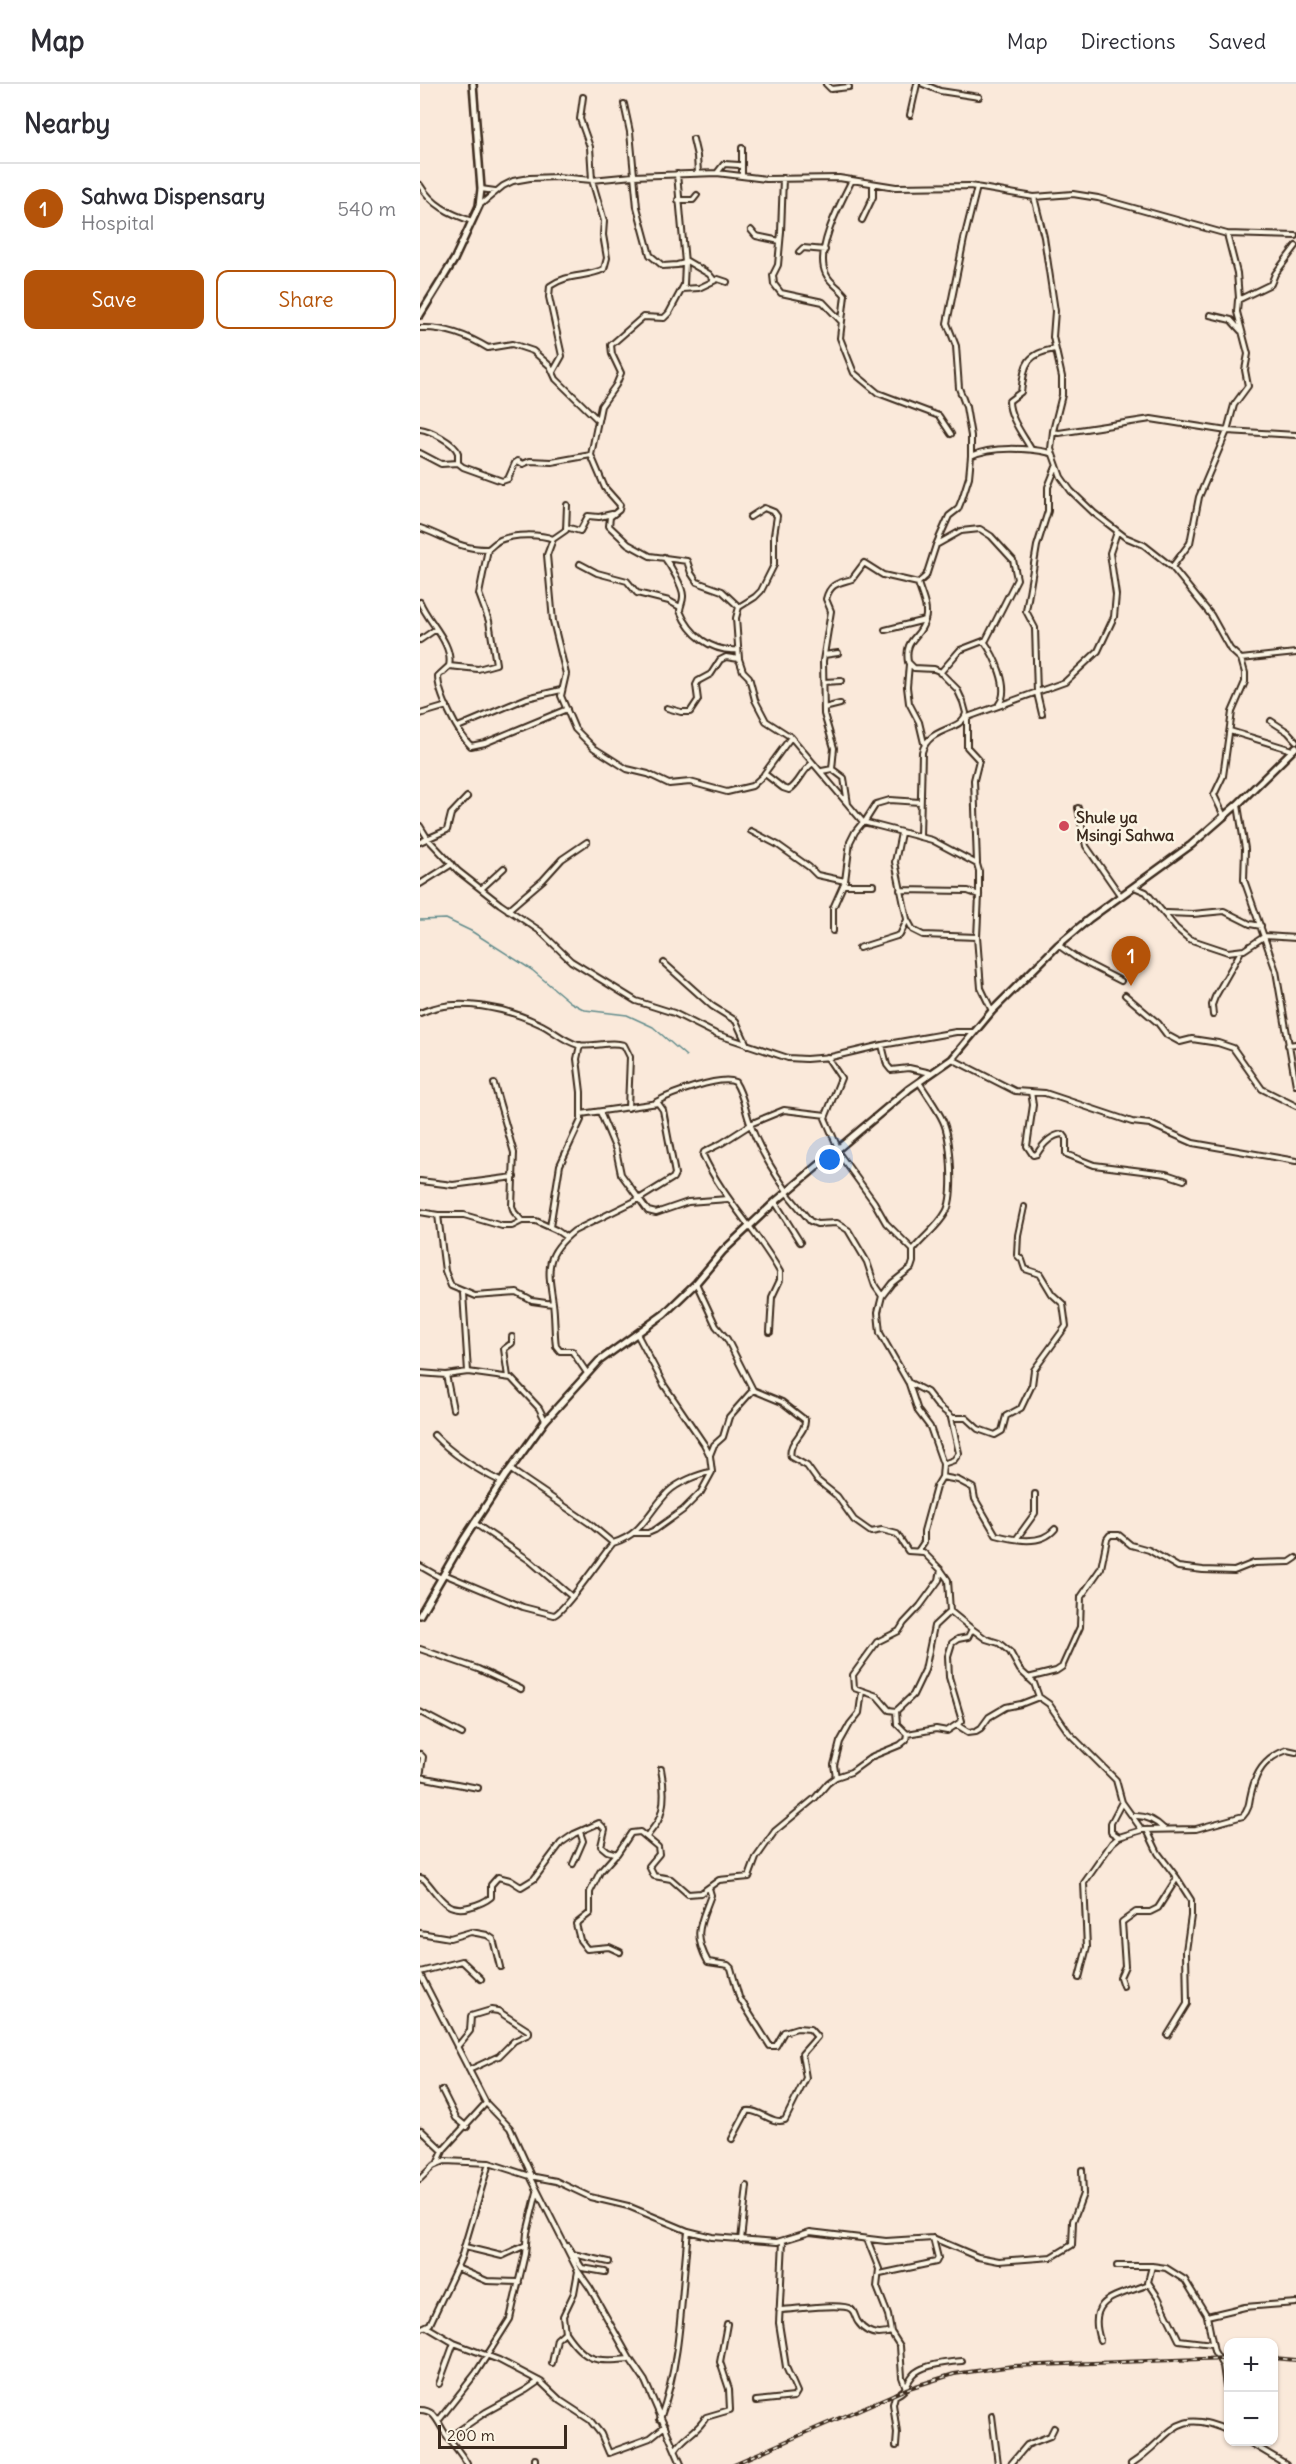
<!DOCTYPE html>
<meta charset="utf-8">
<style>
body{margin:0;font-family:Delius,sans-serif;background:#f7f7f7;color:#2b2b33}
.controls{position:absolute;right:18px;bottom:18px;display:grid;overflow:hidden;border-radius:12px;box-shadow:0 2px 4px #0004}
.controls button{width:54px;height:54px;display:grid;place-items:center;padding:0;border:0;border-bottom:2px solid #e1e1e2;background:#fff;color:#2b2b33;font:30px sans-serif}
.scale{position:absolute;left:18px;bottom:15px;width:129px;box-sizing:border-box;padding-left:6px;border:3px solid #3b2a1e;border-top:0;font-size:16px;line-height:21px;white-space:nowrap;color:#3b2a1e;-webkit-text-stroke:4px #fcf5e5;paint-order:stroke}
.you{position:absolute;left:410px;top:1076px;width:21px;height:21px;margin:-15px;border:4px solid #fff;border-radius:50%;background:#1a73e8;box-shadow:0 0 0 9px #1a73e833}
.badge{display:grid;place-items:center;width:39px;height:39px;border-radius:50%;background:#b45309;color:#fff;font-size:20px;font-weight:700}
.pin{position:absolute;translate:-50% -50px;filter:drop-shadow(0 2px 3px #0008)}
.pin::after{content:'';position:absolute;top:32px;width:21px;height:18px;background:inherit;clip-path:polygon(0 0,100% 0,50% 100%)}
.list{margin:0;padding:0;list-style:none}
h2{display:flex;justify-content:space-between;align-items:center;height:78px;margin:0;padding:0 24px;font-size:26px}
h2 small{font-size:20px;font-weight:400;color:#7c7c81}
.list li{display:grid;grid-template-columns:39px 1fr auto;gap:18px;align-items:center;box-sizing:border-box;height:90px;padding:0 24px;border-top:2px solid #e1e1e2}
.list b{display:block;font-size:22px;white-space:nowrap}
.list p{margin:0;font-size:20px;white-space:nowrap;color:#7c7c81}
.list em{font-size:20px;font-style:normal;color:#7c7c81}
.actions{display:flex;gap:12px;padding:18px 24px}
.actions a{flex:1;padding:14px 0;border:2px solid #b45309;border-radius:12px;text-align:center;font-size:21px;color:#b45309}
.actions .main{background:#b45309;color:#fff}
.map{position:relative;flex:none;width:876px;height:2380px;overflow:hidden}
header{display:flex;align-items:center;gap:36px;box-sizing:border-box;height:84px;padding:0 30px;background:#fff;border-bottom:2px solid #e1e1e2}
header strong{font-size:28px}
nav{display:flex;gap:33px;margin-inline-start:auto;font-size:21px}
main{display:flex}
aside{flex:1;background:#fff}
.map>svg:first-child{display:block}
</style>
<header>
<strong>Map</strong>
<nav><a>Map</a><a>Directions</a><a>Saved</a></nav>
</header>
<main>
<aside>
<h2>Nearby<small></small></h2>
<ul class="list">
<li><span class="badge">1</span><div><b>Sahwa Dispensary</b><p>Hospital</p></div><em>540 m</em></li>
</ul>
<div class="actions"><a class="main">Save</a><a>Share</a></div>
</aside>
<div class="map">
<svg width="876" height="2380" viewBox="0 0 876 2380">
<rect width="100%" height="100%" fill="#fae9da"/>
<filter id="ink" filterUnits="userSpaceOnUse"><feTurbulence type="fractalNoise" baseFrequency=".0167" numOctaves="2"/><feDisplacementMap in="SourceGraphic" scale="12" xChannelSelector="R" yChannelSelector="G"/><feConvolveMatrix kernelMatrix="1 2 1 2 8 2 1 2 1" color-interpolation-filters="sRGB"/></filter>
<g filter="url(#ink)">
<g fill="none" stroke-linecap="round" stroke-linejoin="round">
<path stroke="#628c8c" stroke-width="1.5" d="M 0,836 L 26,835 L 51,847 L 112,886 L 150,918 L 165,926 L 207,931 L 233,943 L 266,972"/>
<g stroke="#3b2a1e" stroke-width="8">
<path id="minor" d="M 406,0 L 411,5 L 429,3
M 503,0 L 520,7 L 559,13
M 204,20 L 210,48 L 217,123 L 230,171 L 243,182 L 257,181 L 265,179
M 490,31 L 497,0
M 273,55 L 277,72 L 278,89
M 297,89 L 304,80 L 319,81 L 322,83
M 257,90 L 265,179 L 264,201 L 249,229 L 244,234 L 223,233 L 191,261 L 192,270 L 201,289 L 196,301 L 181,322 L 171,371 L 185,404 L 200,421 L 199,426 L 190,433 L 189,442 L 208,460 L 230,472 L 267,477 L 271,489 L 277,498 L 302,507 L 319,523 L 316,534 L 319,575 L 323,587 L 329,593 L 335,616 L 346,637 L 371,653 L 443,738 L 512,756 L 557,780 L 559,787 L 559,811 L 557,853 L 561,904 L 572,927
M 322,92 L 322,64
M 363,94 L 361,148 L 358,181 L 353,191 L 354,200 L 361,209 L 403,218 L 421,237
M 432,96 C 421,118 394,167 406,190 C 410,199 419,203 425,211 L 420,254 L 434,289 L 458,309 L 519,332 L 531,350
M 0,101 C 12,121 30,130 52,137
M 61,105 L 75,107
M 614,113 L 624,153 L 635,227 L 633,253 L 642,293 L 642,311 L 633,347 L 631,365 L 641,393 L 651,407 L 674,429 L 705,453 L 724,461 L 752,483 L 791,531 L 810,565 L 821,575 L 825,589 L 825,598 L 812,628 L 803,692 L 794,711 L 804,732
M 258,116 L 273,116 L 277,111
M 60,121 L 83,102 L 93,97 L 110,94 L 138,93 L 172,96 L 213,92 L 297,89 L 346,95 L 419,94 L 476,103 L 550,102 L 614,113 L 653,110 L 678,114 L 807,150 L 876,152
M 442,136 L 453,113 L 453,101
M 331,146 L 336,152 L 360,157
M 807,150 L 817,189 L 819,214
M 379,168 L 383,164 L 405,166
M 265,176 L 289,190 L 294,196
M 262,205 L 279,204 L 298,195 L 307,198
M 790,231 L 811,236 L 821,247
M 0,244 C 24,243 47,251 68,264 L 92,260 L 113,267 L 130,282 L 136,295 L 178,336
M 133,288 L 142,272 L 129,213 L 130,202 C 148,189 166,194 184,185 L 187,174 L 183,151 L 184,137 L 172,96 L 170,63 L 160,35 L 163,13
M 0,345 C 10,346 35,359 38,369 C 38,370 38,378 38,379 L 43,383 L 82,397 L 88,395 L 95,379 L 98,377 L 103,380 L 110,377 L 132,378 L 171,371
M 633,348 L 639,349 L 731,335 L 807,347 L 876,351
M 611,365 C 603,351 589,333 589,317 L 601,308 C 605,282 604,270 635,265
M 0,369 L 21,380 L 38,379
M 551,372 L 551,352 L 546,323 L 539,304 L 536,262 L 527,239 L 544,155 L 557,103
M 147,421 L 146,446 L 133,455 L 127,471 L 133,537 L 146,590 L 141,612 L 155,645 L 174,664 L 207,685 L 228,690 L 249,700 L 270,698 L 307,708 L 332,702 L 345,690 L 363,704 L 369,706 C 380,699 382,686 393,679
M 146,443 L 160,447 L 168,432 L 179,433 L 192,430
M 0,444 C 27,453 37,465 68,465 C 73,462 75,458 80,456 C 94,450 120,450 133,455
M 516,461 L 529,432 L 538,425 L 542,415 L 549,393 L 551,372 C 571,362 609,364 631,369
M 244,473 C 250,481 264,504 263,513 C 263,518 260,522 260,527 C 270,551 291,568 317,566
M 160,480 L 177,489 L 207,497 L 217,509 L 249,517 L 260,523
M 752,483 L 770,459 L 779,413 L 807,347 L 814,321 L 828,302 L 825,286 L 828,270 L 817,228 L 818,216 L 851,200 L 855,190 L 876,162
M 498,499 C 501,510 509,525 505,536 C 500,555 484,554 488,578 L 494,584 L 514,585 L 519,587 L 537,605 L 543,618 L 546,629 C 542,648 509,642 502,668 L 500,753
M 0,518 C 8,538 34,560 29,582 L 18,592 C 18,610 38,650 51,662 L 65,659 L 147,625
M 319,523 L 335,513 L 341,507 L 354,481 L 354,451 L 357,432 L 354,428 L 344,424 L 330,433
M 465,546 L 505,536
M 0,556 L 16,545
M 564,557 C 574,571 591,605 579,620
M 404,571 L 418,569
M 821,575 L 876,569
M 489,580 L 487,603 L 489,619 L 499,638 L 504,659
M 29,582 L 58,585 L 76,580 L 69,537 L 59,510 L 68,465
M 404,598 L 421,597
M 247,624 L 261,628 L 270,628 L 278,616 L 276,601 L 278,597 L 291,590 L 300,576 L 306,573 L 319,575
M 404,624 L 420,620
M 0,630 L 27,622
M 622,630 L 617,609 L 615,544 L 606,527 L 617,462 L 628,427 L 628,403 L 636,383
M 547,633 L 547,663 L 559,676 L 554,696 L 557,779
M 545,634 L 645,598 L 678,567 L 694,533 L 696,511 L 690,469 L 697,448
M 851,637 L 868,648 L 876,657
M 38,643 L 107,614 L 141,606
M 810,647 L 872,666
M 412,685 L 424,694 L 428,720
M 402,687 L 412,685 L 414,664 L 404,630 L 403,577 L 411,527 L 406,515 C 410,499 419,499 432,495 L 444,479 L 463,491 L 498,499 L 506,492 L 516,461 L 541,447 L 560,445 L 571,452 L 593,476 L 597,495 L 566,556 L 540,566 L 520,589
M 344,690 L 371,653
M 818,721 L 825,765 L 824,796 L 856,887 L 876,1001
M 658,724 L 666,762 L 700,811
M 444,739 L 456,720 L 470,716 L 500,718
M 0,742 L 8,755 L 38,787 L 80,820 L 120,847 L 151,877 L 216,917 L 254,929 L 296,950 L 368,974 L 386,975 L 411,973 L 462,961 L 536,948 L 553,948
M 331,747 L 358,761 L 389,783 L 397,791 L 425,797
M 481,749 L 475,778 L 487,835 L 493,846 L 503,851 L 557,853
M 0,758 L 27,746 L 31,730 L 47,713
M 0,800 L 32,780
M 424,801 L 453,801
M 714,803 L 726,808 L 756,844 L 769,855 L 808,868 L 824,866 L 845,852 L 876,854
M 61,805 L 84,784
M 480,806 L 548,807 L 559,811
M 88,826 L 123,796 L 142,775 L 167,758
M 746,829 L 773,830 L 804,827 L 830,840 L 841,842
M 413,847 L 413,824 L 425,797 L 430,758 L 435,748 L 443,738
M 638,861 L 658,875 L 701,897
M 439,864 L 480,851 L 487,836
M 244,879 L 292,922 L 316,937 L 327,961
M 705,911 L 738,939 L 747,951 L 760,958 L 772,955 L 798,959 L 813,964 L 842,1005 L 876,1022
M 0,929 C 37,912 87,924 122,941 C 134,947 144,957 158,961 C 174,964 189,956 204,961 L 210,973 L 208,1024
M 793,931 L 792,921 L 795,913 L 820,869
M 462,961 L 467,981 L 471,986 L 489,984 L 511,989
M 868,961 L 876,960
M 407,973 L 421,994 L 405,1034 L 418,1064
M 532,975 L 595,1007 L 625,1009 L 712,1038 L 730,1040 L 773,1059 L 876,1077
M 74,1000 L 94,1069 L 92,1122 L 94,1128 L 102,1137
M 611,1008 L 613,1021 L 607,1062 L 613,1071 L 617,1070 C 623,1060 631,1051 643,1050 L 646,1054 L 646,1070 L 674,1081 L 746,1090 L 764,1096
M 236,1018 C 250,1010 301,991 315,998 C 324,1012 325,1027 331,1042 C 339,1065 353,1087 367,1107
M 180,1028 L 196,1066 L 201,1090 L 228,1127 L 236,1129 L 268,1118 L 308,1115
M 161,1030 L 238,1019 L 243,1026 L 255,1090 L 253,1094 L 219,1115 L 154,1147 C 124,1171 128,1185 133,1219 C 135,1233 134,1248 136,1262 L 140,1267 L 152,1267 L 167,1289
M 330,1040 L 364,1026 L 406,1031
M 330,1041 L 302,1059 L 284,1068 L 283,1071 C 302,1113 337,1147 360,1188 L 360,1196 L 352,1213 L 350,1248
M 417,1067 L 454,1118 L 466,1139 L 493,1166 L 493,1178 L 491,1184 L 472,1199 L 462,1212 L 458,1228 L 460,1249 L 488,1298 L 507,1308 L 517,1321 L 533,1334 L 546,1334 L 558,1345 L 575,1351 L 582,1347 L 586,1332 L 601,1324 L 612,1301 L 614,1286 L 646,1242 L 643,1220 L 632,1210 L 620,1190 L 605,1185 L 602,1176 L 597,1171 L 598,1151 L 604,1123
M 0,1097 L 33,1101 L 94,1093
M 366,1108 L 390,1137 L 397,1140 L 417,1139 L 428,1146 L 447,1178 L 455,1202 L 462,1212
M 355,1118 L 380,1158
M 0,1128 L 18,1131 L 44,1131 L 82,1142 L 92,1142 L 102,1137 L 116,1137 L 136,1146 L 146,1153
M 18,1131 L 25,1187 L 31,1202 L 55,1212 L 97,1209 L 112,1217 L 133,1220
M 130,1143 L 140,1081 L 161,1036 L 161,1008 L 157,975 L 160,961
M 493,1166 C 504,1152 518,1143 526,1128 C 535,1112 531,1054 523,1037 C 517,1024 507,1011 499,998
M 43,1209 L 48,1288
M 0,1289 L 26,1291 L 48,1288 L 91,1294 L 119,1324 L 125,1336
M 26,1291 L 33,1325
M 88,1293 L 84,1265 L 92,1259 L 92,1253
M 489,1300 L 498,1327 L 510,1343 L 523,1380 L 522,1393 L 516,1403 L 504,1447 L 504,1458 L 498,1467
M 14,1351 C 33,1371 57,1386 82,1398
M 290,1371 L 294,1361 L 303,1353 L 309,1333 L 333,1306
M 523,1380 L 534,1376 L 539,1369 L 531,1334
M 91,1386 L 169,1439 L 193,1459 C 223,1450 228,1428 248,1408 C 257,1399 278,1390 291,1388
M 522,1393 L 538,1396 L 553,1404 L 555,1415 L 576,1451 C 595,1456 621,1462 635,1445
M 54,1439 L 109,1476 L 151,1512
M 214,1449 L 228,1449 L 235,1446 L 263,1426 L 281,1408 L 292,1388 L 290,1372 L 284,1360 L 244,1301 L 217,1250
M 597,1454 L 615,1429 L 615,1410
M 0,1482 L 21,1494
M 24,1490 L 103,1523 L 134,1531 C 144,1528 183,1471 193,1459
M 552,1545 L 566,1555 L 579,1559 L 590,1568 L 600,1586 L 614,1599 L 619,1613 L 629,1620 L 649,1649 L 696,1696 L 702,1718 L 722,1746
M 0,1565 L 58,1585 L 101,1605
M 608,1594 L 636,1587 L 642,1583 L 660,1543 L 661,1513 L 681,1484 L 687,1455 L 690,1451 L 699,1451 L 711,1461 L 729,1466 L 758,1483 L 783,1486 L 814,1487 L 834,1479 L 870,1478 L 876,1474
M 476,1627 L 469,1626 L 457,1612 L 434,1604 L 433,1591 L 457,1558 L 479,1547 L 484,1539 L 500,1522 L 519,1496 L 521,1486
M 0,1628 L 42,1650
M 537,1641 L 548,1648 L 556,1647 L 561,1644 L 569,1633 L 586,1623 L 601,1620 L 619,1613
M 487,1650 L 516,1645 L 527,1647 L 542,1637 L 529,1593 L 528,1572 L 532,1559 L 538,1555 L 548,1553 L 552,1545 L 530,1527
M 0,1670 L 3,1673 L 0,1693
M 0,1693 L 58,1704
M 416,1693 L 414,1681 L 420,1658 L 430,1640 L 439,1629 L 442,1607
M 714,1732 C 726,1731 735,1736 744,1745
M 727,1746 L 738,1769 L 757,1794 L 771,1816 L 771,1832 L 766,1867 L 767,1920 L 748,1951
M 227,1753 C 230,1747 235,1743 238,1737 C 246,1722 244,1701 241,1685
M 699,1753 L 691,1748 L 691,1739 L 702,1718
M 196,1770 L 180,1788 L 170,1808 L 170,1829 L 156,1840 L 160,1856 L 167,1865 L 189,1863 L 200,1868
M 153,1780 L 163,1757 L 160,1748
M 0,1794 L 4,1795 C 19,1811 25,1829 49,1823 C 57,1821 64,1819 71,1813 L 71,1801 L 78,1793 L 90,1796 L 101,1803 L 114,1795 L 141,1759 L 154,1750 L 179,1739 L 185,1745 L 181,1762 L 187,1767 L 197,1770 L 211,1749 L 220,1748 L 238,1763 L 239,1770 L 229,1782 L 234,1792 L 251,1795 L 268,1810 L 281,1809 L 299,1796 L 329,1793 L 336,1774 L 355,1747 L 395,1714 L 408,1699 L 416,1693 L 431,1688 L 453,1672 L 480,1661 L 486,1656 L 487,1650 L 477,1640 L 476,1627 L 493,1611 L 505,1586 L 514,1542 L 530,1527 L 528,1496 L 521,1486 L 503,1468 L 488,1467 L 477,1450 L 462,1446 L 451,1448 L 434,1436 L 417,1412 L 397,1396 L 387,1382 L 371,1373 C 367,1358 386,1350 385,1336 L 362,1318 L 333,1306 L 307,1255 L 296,1242 L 276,1199
M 289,1804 L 291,1811 C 281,1839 272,1849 288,1878 L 308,1881 L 311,1884 L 319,1913 L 350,1962 L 356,1962 L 364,1948 L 377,1944 L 390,1945 L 397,1953 L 382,1970 L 386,1994 L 365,2036 C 352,2041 340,2025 327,2027 L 312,2055
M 0,1849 L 30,1854 L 51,1848 L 67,1851 L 73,1855 L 80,1883
M 0,1888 L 42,1877 L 61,1895
M 0,1890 L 66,2019 L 90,2044 L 112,2092
M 659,1894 L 667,1863 L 664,1799 L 692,1759 L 699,1753 L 722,1746 L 776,1745 L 823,1732 C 828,1727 829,1721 830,1714 C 835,1689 844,1674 867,1666 L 876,1668
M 703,1902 L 700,1893 L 705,1882 L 702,1838 L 716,1828 L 730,1828 L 738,1824 L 757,1794
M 37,1963 L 50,1947 L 51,1932 L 71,1926 L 78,1927 L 109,1947 L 109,1950 L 94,1957 L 79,1972 L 49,1986
M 22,2006 L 36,2034 L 47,2043
M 1,2046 L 23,2067
M 18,2078 L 24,2065 L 66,2019
M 110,2092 L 158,2187 L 170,2204 L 210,2275 L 225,2297 L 261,2380
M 0,2095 L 13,2082 L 25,2077 L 69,2079 L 110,2092 L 136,2097 L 170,2113 L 208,2122 L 268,2147 L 292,2153 L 357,2158 L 390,2148 L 466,2157 L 513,2154 L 558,2173 L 579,2177 L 632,2173 L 652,2161 L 653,2137 L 663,2110 L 662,2086
M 447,2155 L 459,2185 L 457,2203 L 468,2231 L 471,2248 L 480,2262 L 482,2293 L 486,2304
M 321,2156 L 327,2102
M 148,2162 L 162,2184 L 185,2188
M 45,2163 L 82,2172 L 106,2161
M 153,2170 L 189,2178
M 697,2182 L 732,2182 L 746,2184 L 765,2196 L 787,2232 L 794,2267 L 803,2282 L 808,2315
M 732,2182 L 728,2198 L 738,2213 L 759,2256 L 792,2260
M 37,2184 L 67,2197 L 99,2198
M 460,2190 L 516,2178 L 518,2174 L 513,2154
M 359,2226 C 373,2226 421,2218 431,2225 C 435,2228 435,2234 438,2238 C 446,2250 458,2252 471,2248
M 787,2232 L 825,2223 L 876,2219
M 7,2243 L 34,2259 L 79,2276 L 121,2298 L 141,2317 L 170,2336 L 181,2350 L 189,2369 L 230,2354 L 245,2342
M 0,2245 L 10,2240 L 41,2174 L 69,2079
M 145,2248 C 165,2278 175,2278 210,2275
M 680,2256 C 666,2212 698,2213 729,2200
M 132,2279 L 137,2255 L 145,2248 L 143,2232 L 154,2209 L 158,2187
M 19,2300 L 34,2259
M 336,2317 L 374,2313 L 377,2308 L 366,2283 L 359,2239 L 363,2157
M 0,2326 C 17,2326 18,2341 27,2352 C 34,2362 41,2369 47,2380
M 572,2332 L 578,2380
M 240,2335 C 262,2275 261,2210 268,2147
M 19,2336 L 56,2289 L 90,2235 L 105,2170 L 107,2149 L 117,2108
M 28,2354 L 66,2328 L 106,2306 L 119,2297
M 829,2358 L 866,2380
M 476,2362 L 477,2349 L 473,2320 L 475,2312 C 490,2304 483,2303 493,2291 C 501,2281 529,2278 542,2277
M 256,2365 C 265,2351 278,2348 286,2333 L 310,2326 L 309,2305 L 300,2278 L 307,2240
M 115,2380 L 115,2375
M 591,2380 L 607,2361 L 630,2352 L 634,2344
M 711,2380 C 752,2354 753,2321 808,2347"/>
</g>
<g stroke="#3b2a1e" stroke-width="10">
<path id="tertiary" d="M 0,231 L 34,176 L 59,122 L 61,105 L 53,0"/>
</g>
<g stroke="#3b2a1e" stroke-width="10">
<path id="secondary" d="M 0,1531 L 44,1455 L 86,1391 L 125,1337 L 179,1277 L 244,1230 L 276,1199 L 303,1167 L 355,1118 L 489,1005 L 532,975 L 572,927 L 638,861 L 669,835 L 771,761 L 818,720 L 876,663"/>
</g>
<use href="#minor" stroke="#fcf5e5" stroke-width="4"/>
<use href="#tertiary" stroke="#fcf5e5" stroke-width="5"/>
<use href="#secondary" stroke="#fcf5e5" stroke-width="5"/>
<g stroke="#3b2a1e" stroke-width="4">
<path id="rail" d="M 854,2274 L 876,2276
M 314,2380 L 486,2305 L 534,2290 L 593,2282 L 808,2274"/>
</g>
<use href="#rail" stroke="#fcf5e5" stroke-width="1.5" stroke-dasharray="4.5" stroke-linecap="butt"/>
</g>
</g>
<circle fill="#d1495b" stroke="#fcf5e5" stroke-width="2" cx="644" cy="742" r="6"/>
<g text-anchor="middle" stroke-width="5" stroke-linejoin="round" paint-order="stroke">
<g font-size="16" font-weight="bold" fill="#3b2a1e" stroke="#fcf5e5" text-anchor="start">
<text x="656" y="739">Shule ya<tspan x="656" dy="18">Msingi Sahwa</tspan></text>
</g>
</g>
</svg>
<div class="controls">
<button>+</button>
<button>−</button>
</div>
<div class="scale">200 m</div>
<div class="you"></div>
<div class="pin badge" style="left:711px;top:902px">1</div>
</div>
</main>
